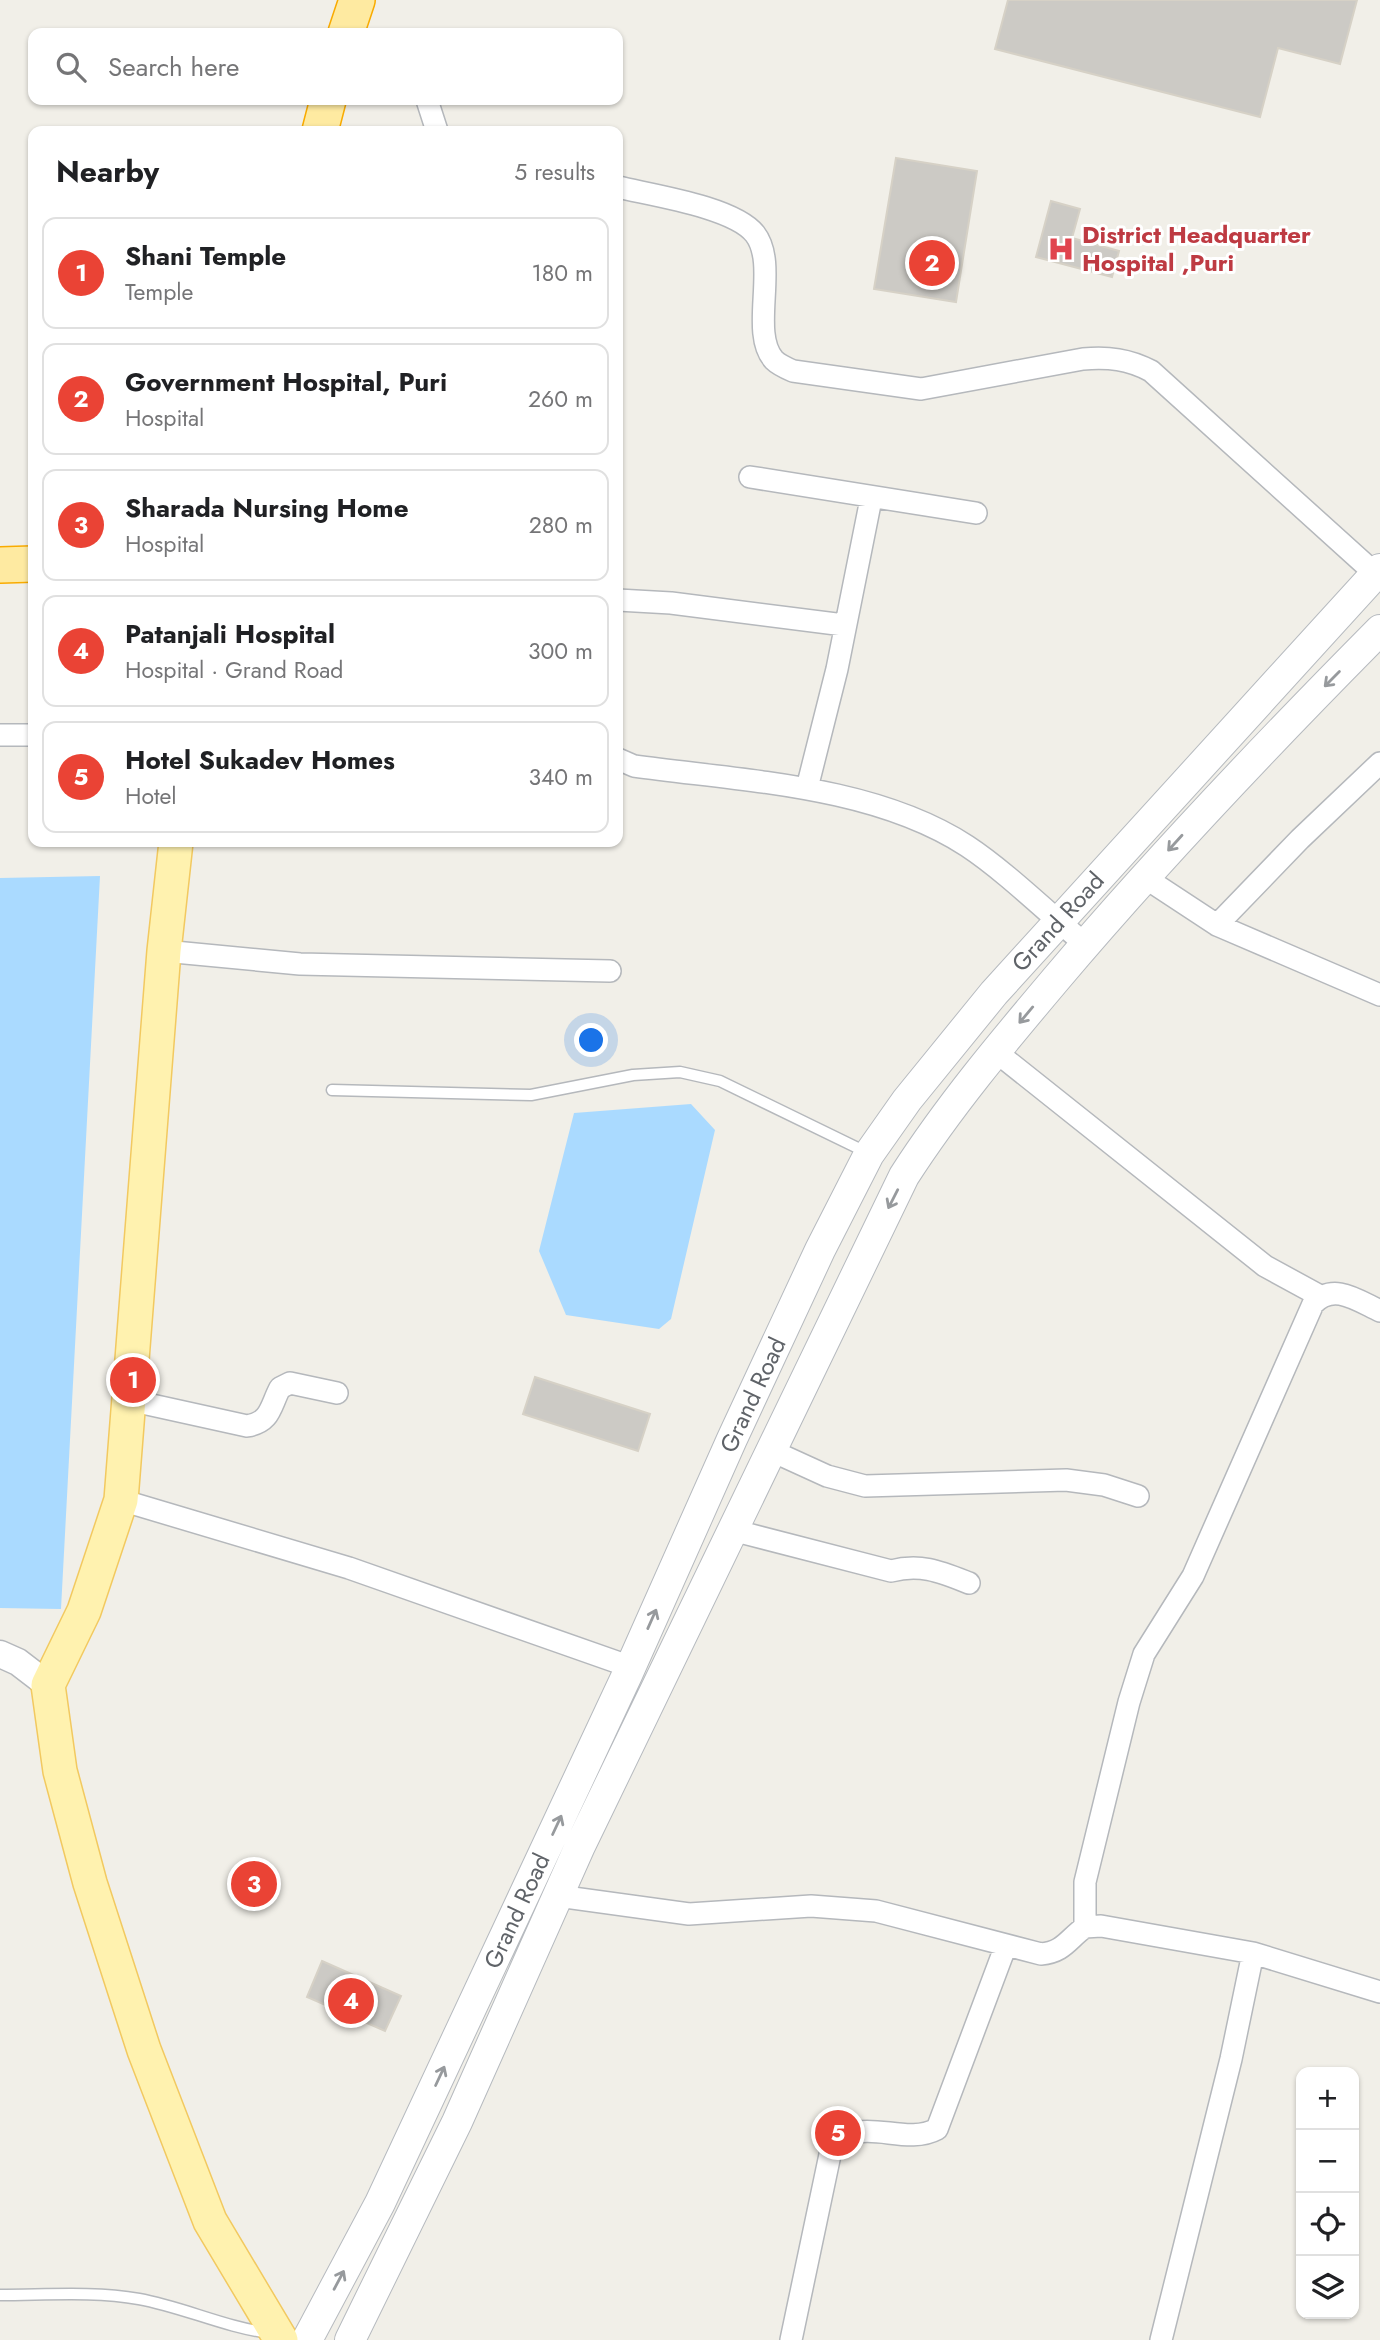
<!DOCTYPE html>
<meta charset="utf-8">
<style>
body{margin:0;font-family:Jost,sans-serif;background:#f6f6f6;color:#202124}
.controls{position:absolute;right:21px;bottom:21px;display:grid;overflow:hidden;border-radius:14px;box-shadow:0 2px 5px #0004}
.controls button{width:63px;height:63px;display:grid;place-items:center;padding:0;border:0;border-bottom:2px solid #e0e0e0;background:#fff;color:#202124;font:35px sans-serif}
.you{position:absolute;left:592px;top:1041px;width:24px;height:24px;margin:-18px;border:5px solid #fff;border-radius:50%;background:#1a73e8;box-shadow:0 0 0 10px #1a73e833}
.badge{display:grid;place-items:center;width:46px;height:46px;border-radius:50%;background:#ea4335;color:#fff;font-size:23px;font-weight:700}
.pin{position:absolute;translate:-50% -50%;border:4px solid #fff;box-shadow:0 2px 7px #0006}
.list{margin:0;padding:0;list-style:none}
h2{display:flex;justify-content:space-between;align-items:center;height:91px;margin:0;padding:0 28px;font-size:30px}
h2 small{font-size:23px;font-weight:400;color:#757577}
.list li{display:grid;grid-template-columns:46px 1fr auto;gap:21px;align-items:center;box-sizing:border-box;height:112px;margin:0 14px 14px;padding:0 14px;border:2px solid #e0e0e0;border-radius:14px}
.list b{display:block;font-size:26px;white-space:nowrap}
.list p{margin:0;font-size:23px;white-space:nowrap;color:#757577}
.list em{font-size:23px;font-style:normal;color:#757577}
.icon{flex:none;width:38px;height:38px;fill:none;stroke:currentColor;stroke-width:2;stroke-linecap:round;stroke-linejoin:round}
.map{position:relative;flex:none;width:1380px;height:2340px;overflow:hidden}
.search{position:absolute;background:#fff;box-shadow:0 2px 5px #0004;left:28px;top:28px;width:595px;height:77px;display:flex;align-items:center;gap:18px;box-sizing:border-box;padding:0 24px;border-radius:14px;color:#757577;font-size:26px}
.panel{position:absolute;background:#fff;box-shadow:0 2px 5px #0004;left:28px;top:126px;width:595px;height:721px;border-radius:14px}
.map>svg:first-child{display:block}
</style>
<div class="map">
<svg width="1380" height="2340" viewBox="0 0 1380 2340">
<rect width="100%" height="100%" fill="#f1efe8"/>
<path fill="#aadaff" d="M 100,876 L 61,1609 L 0,1608 L 0,878 Z
M 691,1104 L 715,1130 L 671,1319 L 659,1329 L 566,1315 L 539,1251 L 574,1113 Z"/>
<path fill="#cccac5" stroke="#d6d1c6" stroke-width="2" d="M 1008,0 L 1357,0 L 1340,64 L 1278,48 L 1260,117 L 995,49 Z
M 896,158 L 977,171 L 956,302 L 874,289 Z
M 1051,201 L 1080,209 L 1072,238 L 1119,251 L 1112,277 L 1036,257 Z
M 535,1377 L 650,1414 L 638,1451 L 523,1414 Z
M 322,1961 L 401,1996 L 385,2031 L 307,1997 Z"/>
<g fill="none" stroke-linecap="round" stroke-linejoin="round">
<g stroke="#b5b8bc" stroke-width="13">
<path id="service" d="M 332,1090 L 531,1095 L 633,1075 L 680,1072 L 720,1081 L 866,1152
M 0,2295 C 46,2295 94,2291 139,2299 C 183,2307 224,2327 269,2333"/>
</g>
<g stroke="#b5b8bc" stroke-width="24">
<path id="minor" d="M 427,100 L 437,131
M 618,187 C 651,195 734,207 755,234 C 779,265 749,332 774,360 C 779,365 786,368 793,371 L 921,389 L 1083,359 C 1109,357 1128,359 1151,371 L 1380,578
M 750,477 L 976,513
M 618,600 L 671,603 L 844,625
M 0,735 L 33,735
M 618,759 L 634,766 C 742,781 873,785 967,846 C 1005,871 1049,914 1085,944
M 807,788 L 837,669 L 871,499
M 1144,877 L 1217,925 L 1380,995
M 1217,925 L 1300,839 L 1380,763
M 164,951 L 300,964 L 610,971
M 995,1051 L 1265,1266 L 1320,1296
M 129,1400 L 247,1426 C 271,1422 270,1407 280,1388 L 290,1383 L 337,1393
M 770,1450 L 827,1476 L 865,1486 L 1066,1480 L 1104,1485 L 1138,1496
M 121,1500 L 349,1568 L 631,1667
M 732,1530 L 891,1571 C 921,1563 941,1572 969,1583
M 558,1896 L 689,1914 L 811,1906 L 876,1911 L 1041,1954 C 1064,1952 1068,1939 1085,1927 L 1101,1926 L 1253,1953 L 1380,1992
M 1085,1927 L 1085,1882 L 1129,1702 L 1144,1654 L 1193,1576 L 1313,1304 C 1333,1282 1357,1300 1380,1311
M 791,2340 L 831,2150 C 857,2111 902,2148 937,2129 L 1006,1945
M 1161,2340 L 1231,2059 L 1253,1953"/>
</g>
<g stroke="#b5b8bc" stroke-width="29">
<path id="tertiary" d="M 0,1654 L 18,1662 L 48,1685"/>
</g>
<g stroke="#b6babf" stroke-width="32">
<path id="secondary" d="M 307,2340 L 380,2203 L 627,1675 L 732,1439 L 820,1250 L 869,1154 L 907,1100 L 994,993 L 1380,569
M 350,2340 L 457,2122 L 580,1846 L 904,1176 C 949,1106 1002,1043 1056,979 C 1159,857 1268,743 1380,630"/>
</g>
<g stroke="#f2c960" stroke-width="36">
<path id="primary" d="M 176,842 L 164,951 L 121,1500 L 84,1611 L 48,1685 L 60,1771 L 90,1883 L 144,2050 L 210,2221 L 281,2340"/>
</g>
<g stroke="#f9ab00" stroke-width="38">
<path id="trunk" d="M 346,33 L 357,0
M 320,131 L 328,100
M 0,565 L 33,564"/>
</g>
<use href="#service" stroke="#fff" stroke-width="10"/>
<use href="#minor" stroke="#fff" stroke-width="21"/>
<use href="#tertiary" stroke="#fff" stroke-width="26"/>
<use href="#secondary" stroke="#fff" stroke-width="30"/>
<use href="#primary" stroke="#fff2af" stroke-width="33"/>
<use href="#trunk" stroke="#feeaa1" stroke-width="35"/>
</g>
<defs><path id="oneway-shaft" d="M-6 0H5M1.5-3L5.5 0L1.5 3" fill="none" stroke-width="1.6" stroke-linecap="round" stroke-linejoin="round" transform="scale(1.75)"/></defs>
<g stroke="#979a9d">
<use href="#oneway-shaft" transform="translate(1332 679) rotate(135)"/>
<use href="#oneway-shaft" transform="translate(1175 843) rotate(132)"/>
<use href="#oneway-shaft" transform="translate(1026 1015) rotate(130)"/>
<use href="#oneway-shaft" transform="translate(893 1199) rotate(117)"/>
<use href="#oneway-shaft" transform="translate(652 1619) rotate(-66)"/>
<use href="#oneway-shaft" transform="translate(557 1825) rotate(-65)"/>
<use href="#oneway-shaft" transform="translate(440 2076) rotate(-65)"/>
<use href="#oneway-shaft" transform="translate(339 2280) rotate(-62)"/>
</g>
<defs>
<g id="hospital-bare" transform="scale(2.1)"><path d="M-5-5h3v3.5h4V-5h3V5h-3V1.5h-4V5h-3Z" fill="#e0444e" stroke="#fff" stroke-width="2.5" paint-order="stroke"/></g>
</defs>
<g fill-rule="evenodd">
<use href="#hospital-bare" x="1061" y="249"/>
</g>
<g text-anchor="middle" stroke-width="6" stroke-linejoin="round" paint-order="stroke">
<g font-size="24" font-weight="bold" fill="#be3a42" stroke="#fff" text-anchor="start">
<text x="1082" y="243">District Headquarter<tspan x="1082" dy="28">Hospital ,Puri</tspan></text>
</g>
<g font-size="24" fill="#5f6368" stroke="#fff">
<text transform="translate(1058 922) rotate(-48)" y="8">Grand Road</text>
<text transform="translate(753 1395) rotate(-65)" y="8">Grand Road</text>
<text transform="translate(517 1911) rotate(-65)" y="8">Grand Road</text>
</g>
</g>
</svg>
<div class="controls">
<button>+</button>
<button>−</button>
<button><svg class="icon" aria-label="locate" viewBox="0 0 24 24"><circle cx="12" cy="12" r="6"/><path d="M12 2v4M12 18v4M2 12h4M18 12h4"/></svg></button>
<button><svg class="icon" aria-label="layers" viewBox="0 0 24 24"><path d="M12 4l9 5-9 5-9-5zM3 14l9 5 9-5"/></svg></button>
</div>
<div class="you"></div>
<div class="pin badge" style="left:133px;top:1380px">1</div>
<div class="pin badge" style="left:932px;top:263px">2</div>
<div class="pin badge" style="left:254px;top:1884px">3</div>
<div class="pin badge" style="left:351px;top:2001px">4</div>
<div class="pin badge" style="left:838px;top:2133px">5</div>
<div class="search"><svg class="icon" aria-label="search" viewBox="0 0 24 24"><circle cx="10" cy="10" r="6"/><path d="M15 15l6 6"/></svg>Search here</div>
<section class="panel">
<h2>Nearby<small>5 results</small></h2>
<ul class="list">
<li><span class="badge">1</span><div><b>Shani Temple</b><p>Temple</p></div><em>180 m</em></li>
<li><span class="badge">2</span><div><b>Government Hospital, Puri</b><p>Hospital</p></div><em>260 m</em></li>
<li><span class="badge">3</span><div><b>Sharada Nursing Home</b><p>Hospital</p></div><em>280 m</em></li>
<li><span class="badge">4</span><div><b>Patanjali Hospital</b><p>Hospital · Grand Road</p></div><em>300 m</em></li>
<li><span class="badge">5</span><div><b>Hotel Sukadev Homes</b><p>Hotel</p></div><em>340 m</em></li>
</ul>
</section>
</div>
